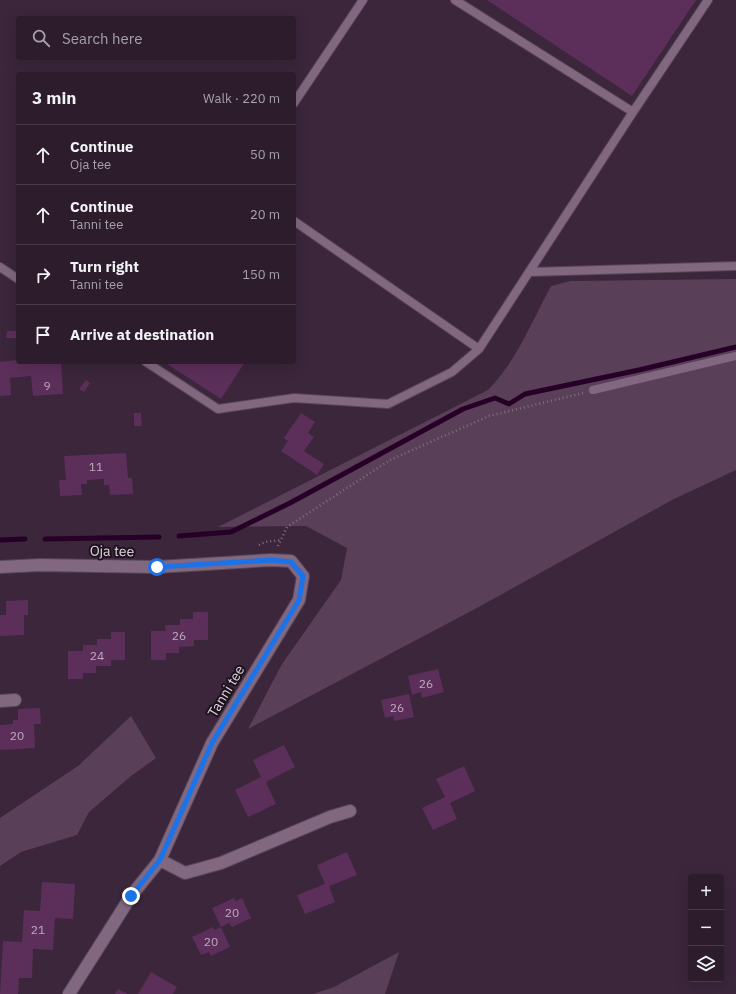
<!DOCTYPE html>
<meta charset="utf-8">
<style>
body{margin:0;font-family:"IBM Plex Sans",sans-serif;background:#342534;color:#f1f3f6}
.controls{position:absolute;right:12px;bottom:12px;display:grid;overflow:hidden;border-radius:4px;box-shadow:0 4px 16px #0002}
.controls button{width:36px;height:36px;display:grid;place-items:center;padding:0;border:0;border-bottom:1px solid #483a48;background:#2c1c2c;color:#f1f3f6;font:20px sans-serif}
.stop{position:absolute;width:12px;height:12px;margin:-9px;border:3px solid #1a73e8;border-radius:50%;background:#fff}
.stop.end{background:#1a73e8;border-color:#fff;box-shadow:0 1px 4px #0008}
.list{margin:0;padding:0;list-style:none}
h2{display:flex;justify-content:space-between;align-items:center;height:52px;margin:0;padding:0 16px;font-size:17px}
h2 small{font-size:13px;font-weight:400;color:#a6a1a9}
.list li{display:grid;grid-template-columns:26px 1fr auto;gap:12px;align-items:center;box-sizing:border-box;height:60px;padding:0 16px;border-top:1px solid #483a48}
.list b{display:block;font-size:15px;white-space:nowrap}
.list p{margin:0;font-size:13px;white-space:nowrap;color:#a6a1a9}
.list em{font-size:13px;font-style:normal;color:#a6a1a9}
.icon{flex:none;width:22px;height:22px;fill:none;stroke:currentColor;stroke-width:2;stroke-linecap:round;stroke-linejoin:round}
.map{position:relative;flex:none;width:736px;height:994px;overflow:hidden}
.search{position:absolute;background:#2c1c2c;box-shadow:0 4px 16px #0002;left:16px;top:16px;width:280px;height:44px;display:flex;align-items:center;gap:10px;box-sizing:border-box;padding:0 14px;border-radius:4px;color:#a6a1a9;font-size:15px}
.panel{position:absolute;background:#2c1c2c;box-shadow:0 4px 16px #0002;left:16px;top:72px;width:280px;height:292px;border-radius:4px}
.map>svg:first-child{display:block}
</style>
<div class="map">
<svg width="736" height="994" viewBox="0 0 736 994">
<rect width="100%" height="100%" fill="#3b263b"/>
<path fill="#5a3f59" d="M 736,279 L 736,470 L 672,500 L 475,609 L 248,729 L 282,664 L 341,580 L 347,548 L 306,526 L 218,527 L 488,390 C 516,362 532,321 551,286 L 571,281 Z
M 131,716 L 156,758 L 131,776 L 89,812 L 77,835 L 21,852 L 0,866 L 0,818 L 78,766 Z
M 399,952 L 385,994 L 313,994 L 334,987 Z"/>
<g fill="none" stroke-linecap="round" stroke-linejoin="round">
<path stroke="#270028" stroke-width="5" d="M 179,536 L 231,532 L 290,503 L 463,409 L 495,398 L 509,404 L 525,394 L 639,370 L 736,347
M 45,539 L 159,537
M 0,540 L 25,539"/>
</g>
<path fill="#5b2f5a" d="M 487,0 L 696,0 L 632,96 Z
M 7,331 L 17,331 L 17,338 L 6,338 Z
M 18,360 L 18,362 L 61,362 L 63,394 L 33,396 L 31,376 L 10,378 L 11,395 L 0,396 L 0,362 Z
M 168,362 L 245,362 L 221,399 L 167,364 Z
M 86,380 L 90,383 L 84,392 L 79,389 Z
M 134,413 L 141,413 L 142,426 L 134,426 Z
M 301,413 L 315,422 L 308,433 L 314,437 L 304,451 L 324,464 L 317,475 L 281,451 L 288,441 L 284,438 Z
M 126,453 L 128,478 L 132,478 L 133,494 L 110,495 L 109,485 L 104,485 L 104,479 L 87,480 L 87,484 L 81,484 L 82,495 L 60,496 L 59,480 L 66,480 L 64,456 Z
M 28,600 L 28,615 L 24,615 L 24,635 L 0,636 L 0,615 L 6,615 L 6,601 Z
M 193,612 L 208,612 L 208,640 L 194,640 L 194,646 L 179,647 L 179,653 L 166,653 L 166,660 L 151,660 L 151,631 L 166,631 L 165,625 L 180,625 L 180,619 L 193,619 Z
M 111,632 L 125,632 L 125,660 L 111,660 L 111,666 L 96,666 L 96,673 L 83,673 L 83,679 L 68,679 L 68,651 L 83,651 L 83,645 L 97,645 L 97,639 L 111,639 Z
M 438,669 L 444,692 L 422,698 L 421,692 L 412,695 L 408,676 Z
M 409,694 L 414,717 L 394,721 L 393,716 L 385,718 L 381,700 Z
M 40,708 L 41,724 L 34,724 L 35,748 L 0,750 L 0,725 L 13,724 L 13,720 L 18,720 L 18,709 Z
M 284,745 L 295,767 L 266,782 L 276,804 L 248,817 L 235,790 L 261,777 L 253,760 Z
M 464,766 L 475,791 L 450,803 L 457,819 L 433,830 L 422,808 L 445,797 L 436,779 Z
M 347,852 L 357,875 L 329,886 L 335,902 L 305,914 L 297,895 L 325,884 L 317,865 Z
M 42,882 L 75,884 L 73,919 L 55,918 L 53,950 L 33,949 L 32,978 L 19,978 L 18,994 L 0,994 L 3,941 L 22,942 L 24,910 L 40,911 Z
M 234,898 L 236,901 L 242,898 L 251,918 L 232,927 L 229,923 L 221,927 L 212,908 Z
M 213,927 L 214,930 L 221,927 L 230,947 L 211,956 L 209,952 L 201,955 L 192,937 Z
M 151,972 L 177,987 L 173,994 L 138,994 Z
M 118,989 L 128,994 L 115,994 Z"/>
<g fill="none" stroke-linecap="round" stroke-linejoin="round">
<g stroke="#584557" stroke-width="10">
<path id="lane" d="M 455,0 L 633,112
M 294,103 L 363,0
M 294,221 L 479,349 L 633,112 L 708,0
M 0,267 L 18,279
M 530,272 L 736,266
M 146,362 L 218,409 L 294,398 L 388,404 L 452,372 L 479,349
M 593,390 L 736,356"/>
</g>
<g stroke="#584557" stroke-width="14">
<path id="street" d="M 0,567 L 40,565 L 157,567 L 271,560 L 291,561 L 303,576 L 299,600 L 212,743 L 160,860 L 131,896 L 69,994
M 0,701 L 15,700
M 160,860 L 185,873 L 221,863 L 330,817 L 350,811"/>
</g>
<path stroke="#827081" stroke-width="2.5" stroke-dasharray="1 3" stroke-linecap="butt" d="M 259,545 L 265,542 L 281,540
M 278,546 L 287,527 L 390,460 L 489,416 L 583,393"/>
<use href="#lane" stroke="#816880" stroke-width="8"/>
<use href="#street" stroke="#816880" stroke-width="12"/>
</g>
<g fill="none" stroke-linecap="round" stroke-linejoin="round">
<path stroke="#1a73e8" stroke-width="5" d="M 131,896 L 160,860 L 212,743 L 299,600 L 303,576 L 291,562 L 271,560 L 157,567"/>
</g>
<g text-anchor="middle" stroke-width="4" stroke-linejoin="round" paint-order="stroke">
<g font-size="12" fill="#c0abbf">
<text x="47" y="390">9</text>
<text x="96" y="471">11</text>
<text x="179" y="640">26</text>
<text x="97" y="660">24</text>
<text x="426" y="688">26</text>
<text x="397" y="712">26</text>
<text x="17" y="740">20</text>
<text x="232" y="917">20</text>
<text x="38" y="934">21</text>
<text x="211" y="946">20</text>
</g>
<g font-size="14" fill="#e2d4e1" stroke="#1d131c">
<text transform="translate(112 551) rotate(1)" y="5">Oja tee</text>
<text transform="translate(226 691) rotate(-59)" y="5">Tanni tee</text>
</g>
</g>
</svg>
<div class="controls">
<button>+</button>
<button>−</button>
<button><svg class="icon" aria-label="layers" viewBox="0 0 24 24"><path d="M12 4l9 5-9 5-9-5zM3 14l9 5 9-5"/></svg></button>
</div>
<div class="stop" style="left:157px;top:567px"></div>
<div class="stop end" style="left:131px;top:896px"></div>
<div class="search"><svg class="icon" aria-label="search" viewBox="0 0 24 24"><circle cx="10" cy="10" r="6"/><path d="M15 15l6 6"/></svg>Search here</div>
<section class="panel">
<h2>3 min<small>Walk · 220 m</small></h2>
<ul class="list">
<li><svg class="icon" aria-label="ahead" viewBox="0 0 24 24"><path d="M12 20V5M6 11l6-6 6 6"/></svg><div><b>Continue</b><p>Oja tee</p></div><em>50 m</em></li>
<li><svg class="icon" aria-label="ahead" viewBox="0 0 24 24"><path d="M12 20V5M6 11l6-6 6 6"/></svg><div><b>Continue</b><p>Tanni tee</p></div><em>20 m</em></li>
<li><svg class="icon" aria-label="right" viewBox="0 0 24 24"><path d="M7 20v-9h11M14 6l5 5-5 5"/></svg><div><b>Turn right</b><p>Tanni tee</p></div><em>150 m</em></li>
<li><svg class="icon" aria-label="arrive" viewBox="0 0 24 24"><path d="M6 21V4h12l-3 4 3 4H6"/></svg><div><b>Arrive at destination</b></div></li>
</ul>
</section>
</div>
